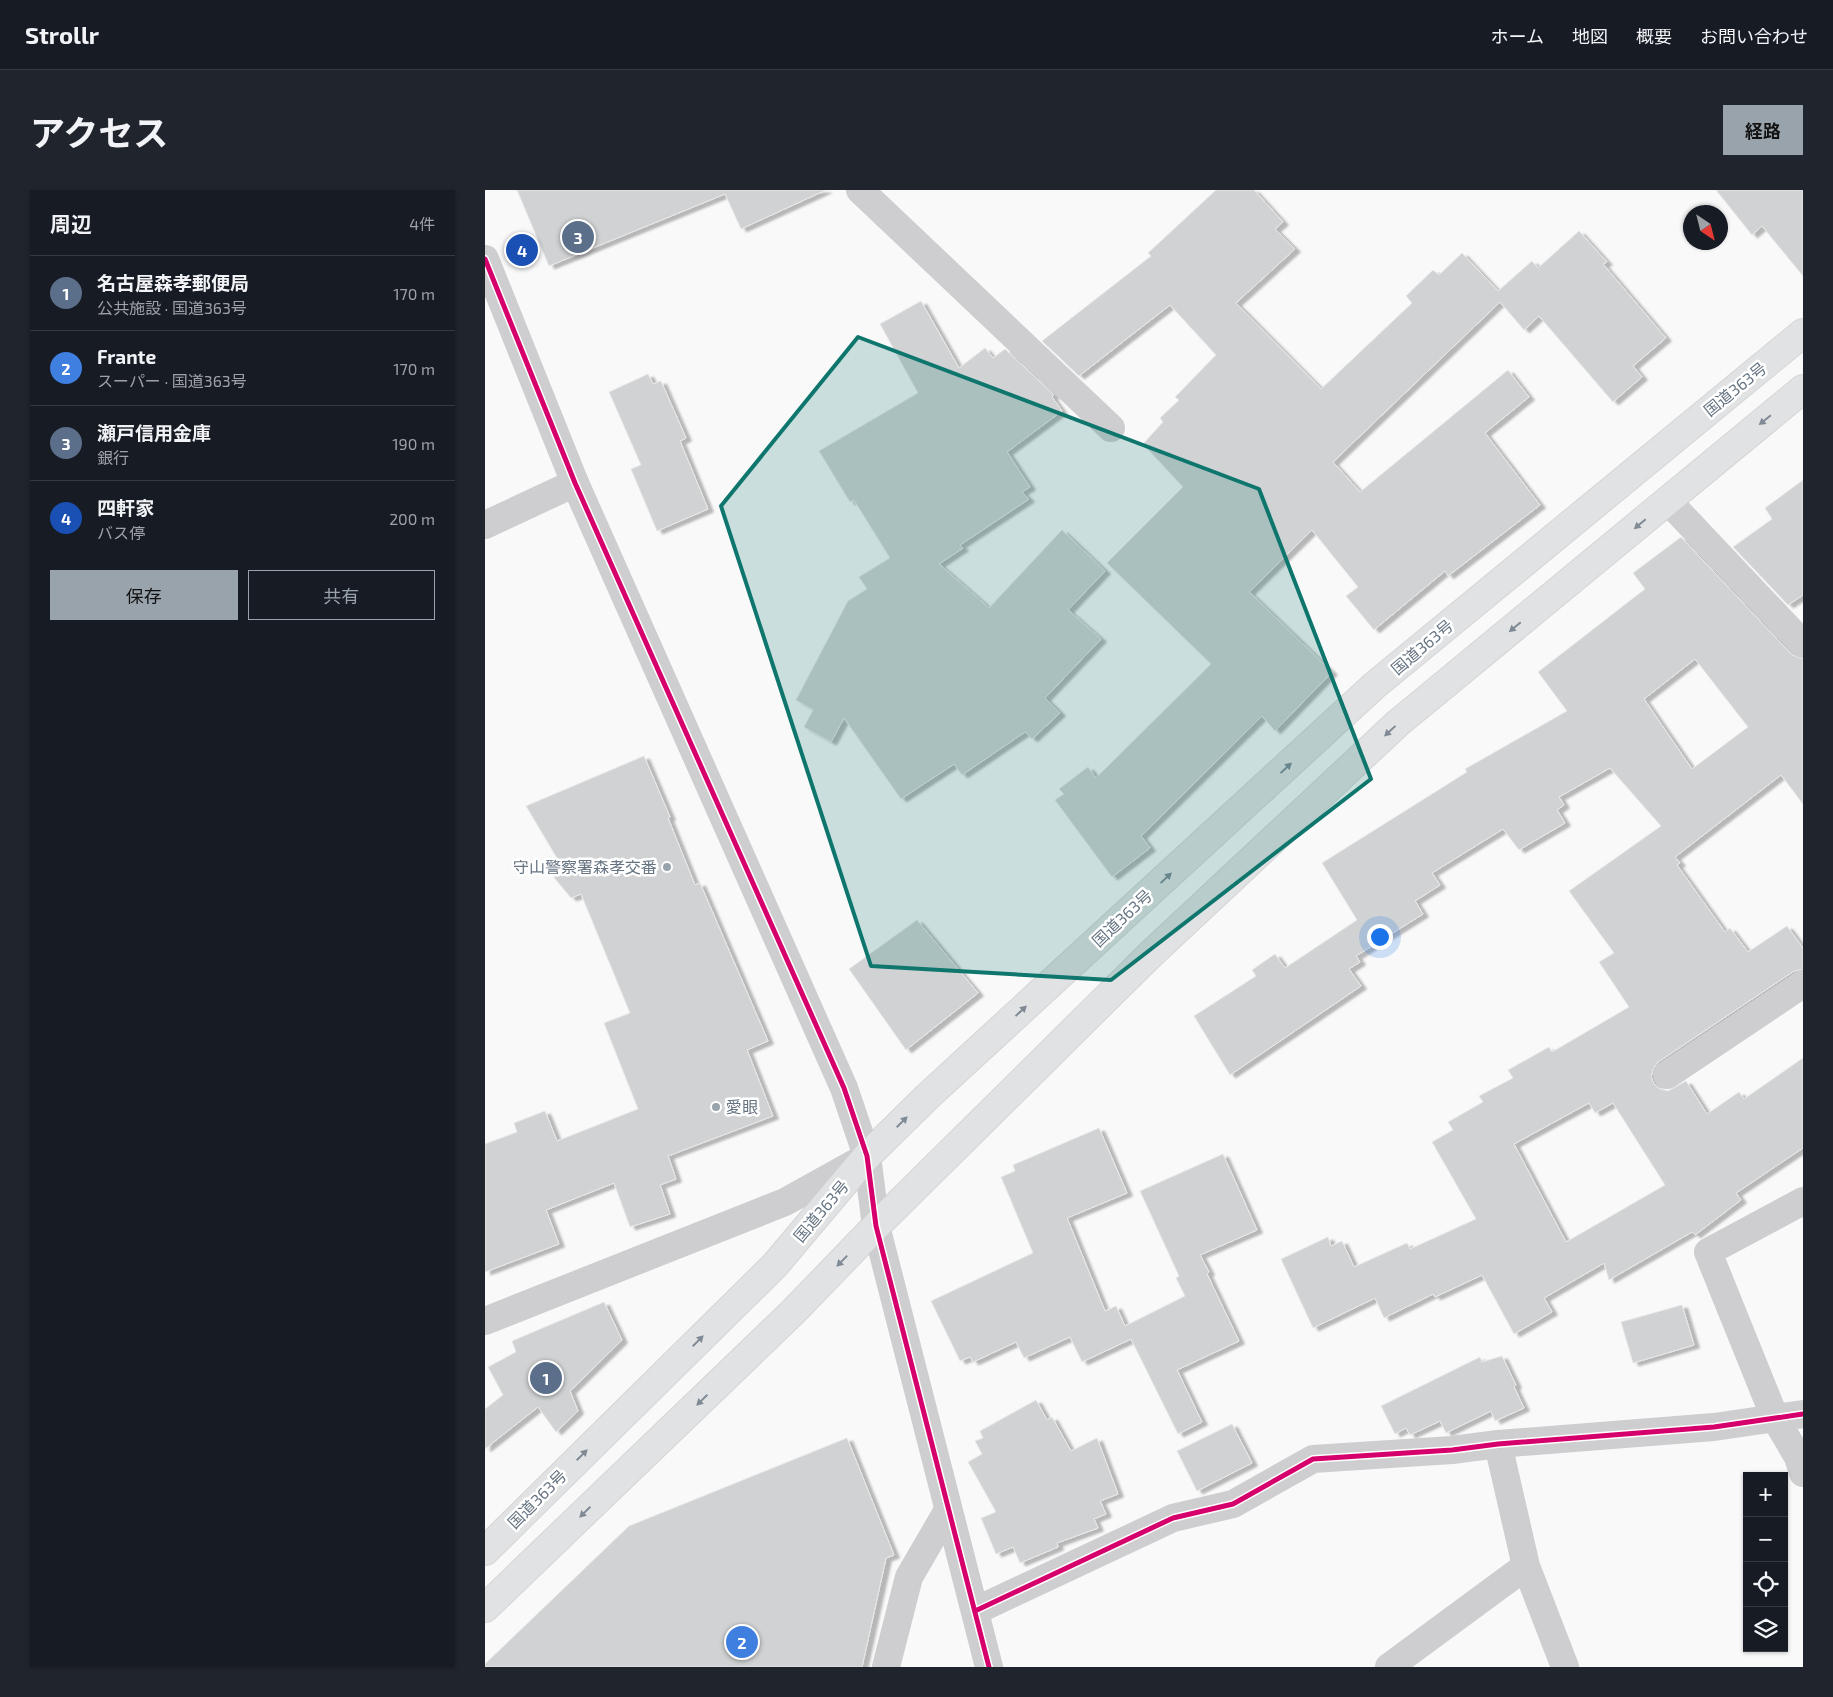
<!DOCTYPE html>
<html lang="ja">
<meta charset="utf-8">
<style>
body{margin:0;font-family:"Exo 2","Noto Sans JP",sans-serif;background:#20242c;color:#f1f3f6}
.controls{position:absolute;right:15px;bottom:15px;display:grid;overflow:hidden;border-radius:0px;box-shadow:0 1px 4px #0004}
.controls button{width:45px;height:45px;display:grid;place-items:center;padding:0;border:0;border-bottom:1px solid #363941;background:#171b24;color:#f1f3f6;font:25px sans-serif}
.compass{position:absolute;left:1198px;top:15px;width:45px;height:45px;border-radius:50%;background:#171b24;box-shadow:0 1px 4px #0004;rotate:145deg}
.you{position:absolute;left:894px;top:746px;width:18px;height:18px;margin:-12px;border:4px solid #fff;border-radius:50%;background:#1a73e8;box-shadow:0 0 0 8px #1a73e833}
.badge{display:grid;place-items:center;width:32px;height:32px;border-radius:50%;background:#99a3ac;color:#fff;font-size:16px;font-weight:700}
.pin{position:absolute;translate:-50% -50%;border:2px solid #fff;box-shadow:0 1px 5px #0006}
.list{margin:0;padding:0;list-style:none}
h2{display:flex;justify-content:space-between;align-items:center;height:65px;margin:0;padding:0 20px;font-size:21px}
h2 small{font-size:16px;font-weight:400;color:#9ea1a6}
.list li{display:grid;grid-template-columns:32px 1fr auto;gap:15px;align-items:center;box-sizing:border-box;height:75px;padding:0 20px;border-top:1px solid #363941}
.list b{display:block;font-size:19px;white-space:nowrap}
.list p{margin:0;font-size:16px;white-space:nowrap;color:#9ea1a6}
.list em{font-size:16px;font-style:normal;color:#9ea1a6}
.actions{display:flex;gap:10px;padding:15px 20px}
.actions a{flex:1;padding:11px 0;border:1px solid #99a3ac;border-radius:0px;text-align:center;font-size:18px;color:#99a3ac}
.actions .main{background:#99a3ac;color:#111}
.icon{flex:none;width:28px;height:28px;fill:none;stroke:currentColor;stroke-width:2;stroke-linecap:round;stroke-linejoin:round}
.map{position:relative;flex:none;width:1318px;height:1477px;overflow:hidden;border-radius:0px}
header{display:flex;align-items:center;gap:30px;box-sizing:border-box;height:70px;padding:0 25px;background:#171b24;border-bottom:1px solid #363941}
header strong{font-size:24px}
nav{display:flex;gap:28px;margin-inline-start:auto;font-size:18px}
.intro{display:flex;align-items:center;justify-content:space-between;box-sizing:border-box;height:120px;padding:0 30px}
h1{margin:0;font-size:35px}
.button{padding:12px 22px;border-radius:0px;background:#99a3ac;color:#111;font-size:18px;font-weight:700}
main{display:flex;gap:30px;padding:0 30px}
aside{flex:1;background:#171b24;border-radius:0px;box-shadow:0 1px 4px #0004}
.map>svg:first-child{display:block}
</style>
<header>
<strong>Strollr</strong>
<nav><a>ホーム</a><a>地図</a><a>概要</a><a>お問い合わせ</a></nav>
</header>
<div class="intro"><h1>アクセス</h1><a class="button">経路</a></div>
<main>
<aside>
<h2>周辺<small>4件</small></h2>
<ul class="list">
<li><span class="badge" style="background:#5c6f8a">1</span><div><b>名古屋森孝郵便局</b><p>公共施設 · 国道363号</p></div><em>170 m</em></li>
<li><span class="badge" style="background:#3f7fe0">2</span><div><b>Frante</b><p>スーパー · 国道363号</p></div><em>170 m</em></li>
<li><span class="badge" style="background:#5c6f8a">3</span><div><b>瀬戸信用金庫</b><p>銀行</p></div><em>190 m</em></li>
<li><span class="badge" style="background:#1a4fb4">4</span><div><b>四軒家</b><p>バス停</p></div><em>200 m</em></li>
</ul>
<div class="actions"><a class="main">保存</a><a>共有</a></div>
</aside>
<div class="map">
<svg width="1318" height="1477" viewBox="0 0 1318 1477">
<defs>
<filter id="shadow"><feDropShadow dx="5.5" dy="3" stdDeviation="1" flood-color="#0004"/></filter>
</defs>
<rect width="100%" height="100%" fill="#f9f9f9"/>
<path fill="#d0d2d3" stroke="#e8e8e8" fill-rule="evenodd" filter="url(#shadow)" d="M 32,0 L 341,0 L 256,39 L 240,4 L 64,76 Z
M 731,0 L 769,0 L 798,32 L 790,39 L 810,59 L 751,113 L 836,199 L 927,113 L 921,106 L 948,80 L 954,85 L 977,63 L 1013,101 L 1047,71 L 1053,78 L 1094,41 L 1122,72 L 1118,74 L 1181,148 L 1148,176 L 1157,187 L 1128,212 L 1054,126 L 1039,140 L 1015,112 L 848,272 L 875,302 L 1023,180 L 1044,207 L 1000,243 L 1055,315 L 963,386 L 960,381 L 889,440 L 861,406 L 873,397 L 827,340 L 764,402 L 847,482 L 790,541 L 777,526 L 656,646 L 665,658 L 627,687 L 570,610 L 579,604 L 574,599 L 603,577 L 611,588 L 726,474 L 622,373 L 698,297 L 658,254 L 678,232 L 675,228 L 694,210 L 690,207 L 731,165 L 685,115 L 594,186 L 557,151 L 666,66 L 663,63 Z
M 1231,0 L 1318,0 L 1318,86 L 1277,36 L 1267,45 Z
M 436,111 L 474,178 L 500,158 L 508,168 L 520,159 L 569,205 L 567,207 L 577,221 L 522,262 L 545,297 L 537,302 L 544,309 L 475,355 L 478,358 L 454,374 L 504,418 L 577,340 L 620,381 L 583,420 L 616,449 L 560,508 L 575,523 L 547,549 L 540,542 L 477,585 L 469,574 L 416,609 L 359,528 L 346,552 L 319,537 L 328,520 L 311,510 L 363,411 L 382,399 L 374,387 L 405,368 L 369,310 L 365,312 L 334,261 L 433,203 L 395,134 Z
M 163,184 L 168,194 L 176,191 L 201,248 L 195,251 L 223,319 L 172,341 L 146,279 L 156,275 L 124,202 Z
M 1318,290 L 1318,405 L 1303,415 L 1248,357 L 1287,329 L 1280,318 Z
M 1196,347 L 1307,465 L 1318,469 L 1318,614 L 1296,585 L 1190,667 L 1195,673 L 1192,675 L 1240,742 L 1245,738 L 1263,762 L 1302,736 L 1318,758 L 1318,779 L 1309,781 L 1173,872 L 1168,879 L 1166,887 L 1169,894 L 1175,899 L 1183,901 L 1201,891 L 1222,924 L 1254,902 L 1259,909 L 1318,868 L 1318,958 L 1251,1003 L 1256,1010 L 1210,1045 L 1207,1042 L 1124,1090 L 1119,1073 L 1059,1108 L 1067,1122 L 1029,1144 L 997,1085 L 950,1107 L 948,1104 L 899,1128 L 890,1108 L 828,1138 L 796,1069 L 843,1047 L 846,1056 L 857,1051 L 869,1077 L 922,1053 L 925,1059 L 991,1029 L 947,952 L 968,940 L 963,932 L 998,912 L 994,906 L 1028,888 L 1023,880 L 1064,857 L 1067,862 L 1144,817 L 1114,772 L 1129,763 L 1084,701 L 1176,636 L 1125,578 L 1074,607 L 1079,615 L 1072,620 L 1080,633 L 1034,660 L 1018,639 L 947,683 L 955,695 L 930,711 L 938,724 L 871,766 L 875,772 L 864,779 L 876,796 L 745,885 L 709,826 L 771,786 L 767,780 L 790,764 L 800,778 L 872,730 L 837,673 L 982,582 L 980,579 L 1082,521 L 1053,482 L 1160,399 L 1148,383 ZM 1210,469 L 1263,537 L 1207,579 L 1159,509 ZM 1104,913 L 1110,923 L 1128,913 L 1180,995 L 1081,1052 L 1029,954 Z
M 159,566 L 185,627 L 183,628 L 210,695 L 215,693 L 283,851 L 262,860 L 288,926 L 183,966 L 191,989 L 175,995 L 185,1024 L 145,1037 L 129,993 L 61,1020 L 74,1054 L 0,1082 L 0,954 L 32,942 L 29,933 L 60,921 L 72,951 L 153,919 L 119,833 L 145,823 L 96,704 L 86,708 L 67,685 L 79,680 L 41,616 Z
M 432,730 L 493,803 L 421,860 L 364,779 Z
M 614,938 L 642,1003 L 582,1028 L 620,1121 L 631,1116 L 640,1136 L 700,1106 L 691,1088 L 694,1086 L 655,1001 L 738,964 L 772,1040 L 715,1065 L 724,1082 L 722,1084 L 754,1151 L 692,1180 L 717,1232 L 693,1244 L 646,1149 L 597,1172 L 585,1147 L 539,1168 L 531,1152 L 488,1172 L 485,1167 L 475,1171 L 446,1111 L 548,1063 L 516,987 L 530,981 L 528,975 Z
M 119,1112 L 137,1150 L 85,1201 L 93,1221 L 71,1242 L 53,1217 L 0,1259 L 0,1219 L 18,1205 L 3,1177 L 31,1162 L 27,1151 Z
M 1197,1115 L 1209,1155 L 1148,1173 L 1136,1132 Z
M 1017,1166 L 1031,1195 L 1029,1197 L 1039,1218 L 1010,1231 L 1006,1221 L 961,1243 L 955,1231 L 925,1245 L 921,1238 L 910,1244 L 896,1216 L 995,1167 L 997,1172 Z
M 551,1210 L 562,1230 L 567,1227 L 586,1261 L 612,1248 L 633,1304 L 615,1311 L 621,1324 L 609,1329 L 613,1338 L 572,1353 L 573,1357 L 535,1373 L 528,1357 L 511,1364 L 496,1328 L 511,1322 L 483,1272 L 497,1264 L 490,1251 L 498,1248 L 495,1241 Z
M 747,1234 L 767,1273 L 712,1301 L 692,1261 Z
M 362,1248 L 409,1365 L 401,1368 L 377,1477 L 0,1477 L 0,1474 L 144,1336 Z"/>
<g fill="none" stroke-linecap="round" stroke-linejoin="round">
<g stroke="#d5d5d6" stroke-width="30">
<path id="trunk" d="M 0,1361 L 290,1075 L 382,966 L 442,907 L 890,495 L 1318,143
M 0,1418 L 308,1122 L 391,1036 L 666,764 L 913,533 L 1318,199"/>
</g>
<path stroke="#ceced0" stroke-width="28" d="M 375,0 L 626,238
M 1183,311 L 1318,454
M 0,335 L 90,293
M 1182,885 L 1318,794
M 1318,1011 L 1223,1062 L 1290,1228 L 1313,1267 L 1318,1283
M 0,1131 L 300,1012 L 381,967
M 1041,1376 L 1080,1477
M 490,1421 L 688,1328 L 748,1314 L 828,1269 L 967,1260 L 1013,1254 L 1229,1237 L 1318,1224
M 401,1477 L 424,1387 L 463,1320
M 904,1477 L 1041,1376 L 1013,1254"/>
<path stroke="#ceced0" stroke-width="28" d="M 0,69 L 90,293 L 359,898 L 382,966 L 391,1036 L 504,1477"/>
<use href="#trunk" stroke="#e1e2e3" stroke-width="28"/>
<g stroke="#fff" stroke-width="8">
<path id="cycleway" d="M 0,69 L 90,293 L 359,898 L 382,966 L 391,1036 L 504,1477
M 490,1421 L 688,1328 L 748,1314 L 828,1269 L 967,1260 L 1013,1254 L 1229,1237 L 1318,1224"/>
</g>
<use href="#cycleway" stroke="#d6006c" stroke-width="5"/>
</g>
<defs><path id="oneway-solid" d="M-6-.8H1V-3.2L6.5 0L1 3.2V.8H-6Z" transform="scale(1.25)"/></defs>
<g fill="#7f8a95">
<use href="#oneway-solid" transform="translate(1280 230) rotate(141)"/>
<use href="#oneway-solid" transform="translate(1155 334) rotate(140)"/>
<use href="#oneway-solid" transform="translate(1030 437) rotate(140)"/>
<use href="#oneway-solid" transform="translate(905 541) rotate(137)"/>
<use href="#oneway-solid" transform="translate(801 578) rotate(-43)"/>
<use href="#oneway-solid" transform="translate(681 688) rotate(-43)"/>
<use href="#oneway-solid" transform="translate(536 821) rotate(-43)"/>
<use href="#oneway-solid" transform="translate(417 932) rotate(-45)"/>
<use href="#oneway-solid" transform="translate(357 1071) rotate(134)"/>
<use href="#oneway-solid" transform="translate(213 1151) rotate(-45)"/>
<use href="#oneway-solid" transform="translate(217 1210) rotate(136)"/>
<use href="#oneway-solid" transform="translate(97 1265) rotate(-45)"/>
<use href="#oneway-solid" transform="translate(100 1322) rotate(136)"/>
</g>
<path fill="#0f766e" fill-opacity="0.2" stroke="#0f766e" stroke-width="4" stroke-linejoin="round" d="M 373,147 L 774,299 L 886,589 L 626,790 L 386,776 L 236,316 Z"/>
<g fill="#99a3ac" stroke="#fff" stroke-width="2">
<circle cx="182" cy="677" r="5"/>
<circle cx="231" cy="917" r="5"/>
</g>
<g text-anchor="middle" stroke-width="5" stroke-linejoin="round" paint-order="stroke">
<g font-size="16" fill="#667482" stroke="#fff">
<text transform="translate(1250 199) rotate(-39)" y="6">国道363号</text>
<text transform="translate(937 457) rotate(-40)" y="6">国道363号</text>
<text transform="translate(637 728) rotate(-43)" y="6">国道363号</text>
<text transform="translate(336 1021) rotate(-50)" y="6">国道363号</text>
<text transform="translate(52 1309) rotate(-45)" y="6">国道363号</text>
</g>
<g font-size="16" fill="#667482" stroke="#fff" text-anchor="end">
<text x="172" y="683">守山警察署森孝交番</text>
<text x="241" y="923" text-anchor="start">愛眼</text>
</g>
</g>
</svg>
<div class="controls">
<button>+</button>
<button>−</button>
<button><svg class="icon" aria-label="locate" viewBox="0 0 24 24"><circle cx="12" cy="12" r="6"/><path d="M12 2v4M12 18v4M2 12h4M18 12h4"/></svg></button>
<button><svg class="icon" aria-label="layers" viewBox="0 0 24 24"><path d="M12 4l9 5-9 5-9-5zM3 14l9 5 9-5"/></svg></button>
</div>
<svg class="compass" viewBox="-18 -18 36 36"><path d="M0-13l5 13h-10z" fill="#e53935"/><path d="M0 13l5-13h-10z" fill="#9ea1a6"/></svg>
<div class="you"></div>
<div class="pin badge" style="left:61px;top:1188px;background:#5c6f8a">1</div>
<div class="pin badge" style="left:257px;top:1452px;background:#3f7fe0">2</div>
<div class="pin badge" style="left:93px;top:47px;background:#5c6f8a">3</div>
<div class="pin badge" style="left:37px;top:60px;background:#1a4fb4">4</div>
</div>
</main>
